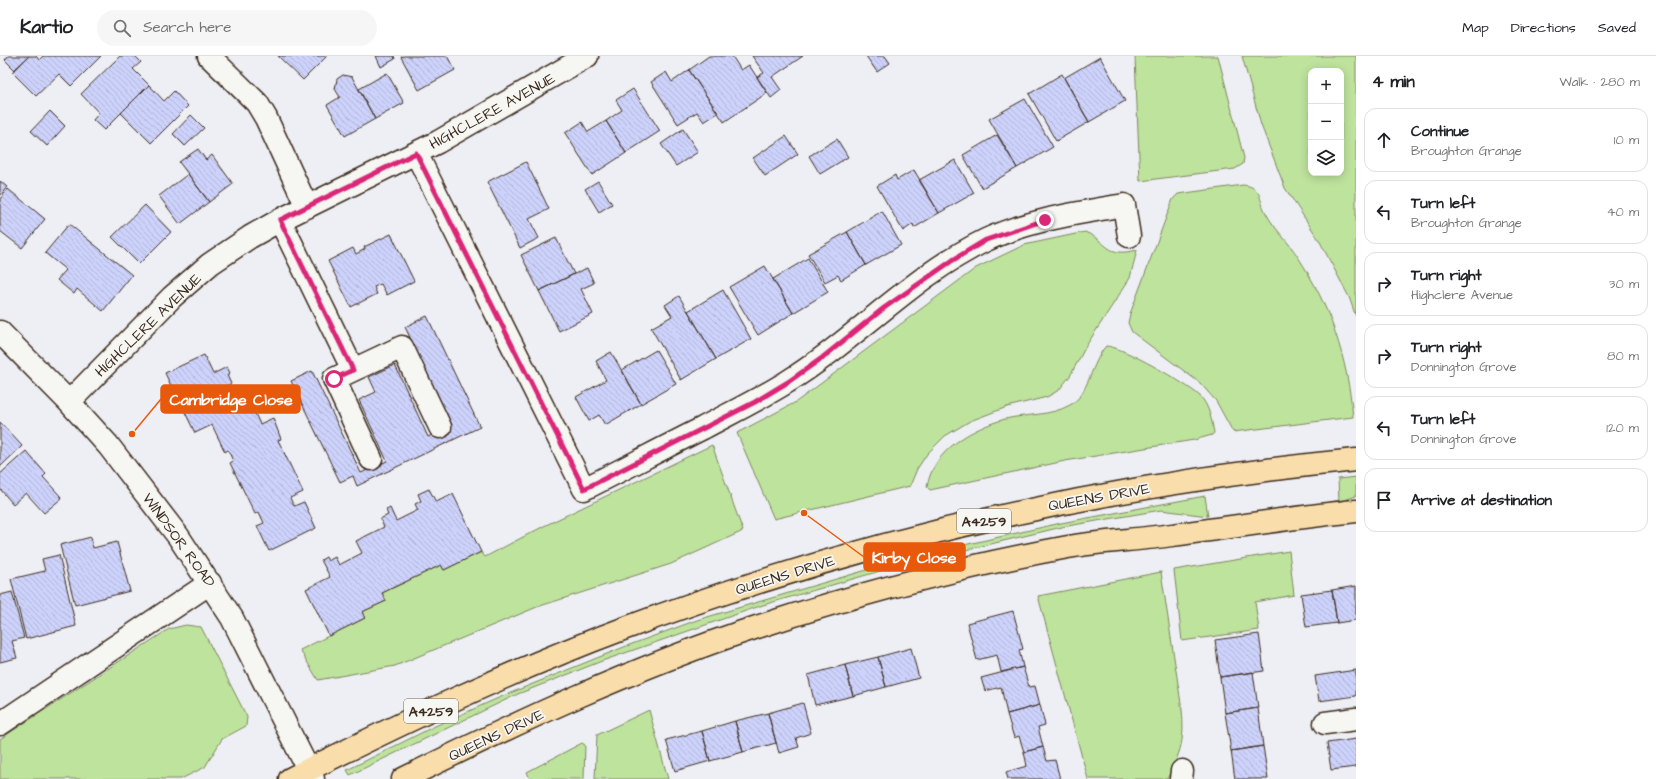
<!DOCTYPE html>
<meta charset="utf-8">
<style>
body{margin:0;font-family:"Architects Daughter",sans-serif;background:#f6f6f6;color:#202124}
.controls{position:absolute;right:12px;top:12px;display:grid;overflow:hidden;border-radius:8px;box-shadow:0 2px 10px #0003}
.controls button{width:36px;height:36px;display:grid;place-items:center;padding:0;border:0;border-bottom:1px solid #e0e0e0;background:#fff;color:#202124;font:20px sans-serif}
.stop{position:absolute;width:12px;height:12px;margin:-9px;border:3px solid #db2777;border-radius:50%;background:#fff}
.stop.end{background:#db2777;border-color:#fff;box-shadow:0 1px 4px #0008}
.list{margin:0;padding:0;list-style:none}
h2{display:flex;justify-content:space-between;align-items:center;height:52px;margin:0;padding:0 16px;font-size:17px}
h2 small{font-size:13px;font-weight:400;color:#757577}
.list li{display:grid;grid-template-columns:26px 1fr auto;gap:12px;align-items:center;box-sizing:border-box;height:64px;margin:0 8px 8px;padding:0 8px;border:1px solid #e0e0e0;border-radius:12px}
.list b{display:block;font-size:15px;white-space:nowrap}
.list p{margin:0;font-size:13px;white-space:nowrap;color:#757577}
.list em{font-size:13px;font-style:normal;color:#757577}
.icon{flex:none;width:22px;height:22px;fill:none;stroke:currentColor;stroke-width:2;stroke-linecap:round;stroke-linejoin:round}
.map{position:relative;flex:none;width:1356px;height:723px;overflow:hidden}
header{display:flex;align-items:center;gap:24px;box-sizing:border-box;height:56px;padding:0 20px;background:#fff;border-bottom:1px solid #e0e0e0}
header strong{font-size:19px}
nav{display:flex;gap:22px;margin-inline-start:auto;font-size:14px}
.search{width:280px;height:36px;background:#f6f6f6;display:flex;align-items:center;gap:10px;box-sizing:border-box;padding:0 14px;border-radius:22px;color:#757577;font-size:15px}
main{display:flex}
aside{flex:1;background:#fff}
.map>svg:first-child{display:block}
</style>
<header>
<strong>Kartio</strong>
<div class="search"><svg class="icon" aria-label="search" viewBox="0 0 24 24"><circle cx="10" cy="10" r="6"/><path d="M15 15l6 6"/></svg>Search here</div>
<nav><a>Map</a><a>Directions</a><a>Saved</a></nav>
</header>
<main>
<div class="map">
<svg width="1356" height="723" viewBox="0 0 1356 723">
<defs>
<pattern id="building-back-hatch" width="6" height="6" patternUnits="userSpaceOnUse"><rect width="6" height="6" fill="#cdd2fb"/><path d="M-1 5l2 2M0 0l6 6M5-1l2 2" fill="none" stroke="#b1b4d7"/></pattern>
</defs>
<rect width="100%" height="100%" fill="#eeeff4"/>
<filter id="ink" filterUnits="userSpaceOnUse"><feTurbulence type="fractalNoise" baseFrequency=".025" numOctaves="2"/><feDisplacementMap in="SourceGraphic" scale="8" xChannelSelector="R" yChannelSelector="G"/><feConvolveMatrix kernelMatrix="1 2 1 2 8 2 1 2 1" color-interpolation-filters="sRGB"/></filter>
<g filter="url(#ink)">
<path fill="#bee39d" stroke="#7c865e" fill-rule="evenodd" d="M 1135,0 L 1218,0 L 1244,102 L 1243,108 L 1235,113 L 1140,125 Z
M 1242,0 L 1356,0 L 1356,261 L 1349,241 L 1319,184 L 1285,132 L 1261,69 ZM 1311,15 L 1341,15 L 1341,117 L 1311,117 Z
M 1243,129 C 1263,131 1258,143 1266,157 C 1274,173 1289,186 1298,201 C 1331,252 1347,301 1353,361 L 1233,376 L 1216,345 L 1200,327 L 1132,276 L 1128,267 L 1130,258 L 1173,143 L 1178,138 Z
M 1085,176 C 1109,186 1105,202 1137,194 L 1130,222 L 1086,290 L 1070,320 L 1059,334 L 1047,341 L 1007,351 L 970,365 L 945,380 L 927,398 L 917,413 L 910,430 L 774,463 L 737,377 L 796,346 L 976,212 L 1024,189 Z
M 1106,290 C 1122,290 1187,328 1200,340 C 1209,349 1212,365 1214,377 L 1212,379 L 1194,384 L 1065,405 L 930,434 L 927,431 C 933,394 971,373 1005,363 C 1026,358 1051,360 1070,349 C 1088,340 1092,305 1106,290 Z
M 712,389 L 743,475 L 671,508 L 537,551 L 395,610 L 318,624 L 300,594 L 365,562 L 362,556 L 386,545 L 382,537 L 441,509 L 444,514 L 481,496 L 485,501 L 544,470 Z
M 1356,421 L 1356,440 L 1339,446 L 1338,423 Z
M 1205,440 L 1208,460 L 1161,454 L 1062,471 L 894,511 L 763,549 L 602,605 L 518,638 L 350,719 L 347,714 L 435,670 L 503,640 L 624,591 L 697,564 L 911,501 L 1061,467 Z
M 1289,495 L 1294,539 L 1255,546 L 1259,574 L 1182,585 L 1174,514 Z
M 1161,516 L 1182,654 C 1185,684 1181,696 1167,723 L 1088,723 L 1038,540 Z
M 186,569 L 201,571 L 247,661 L 246,670 L 222,683 L 205,711 L 181,723 L 0,723 L 0,683 L 169,573 Z
M 649,654 L 668,723 L 595,723 L 597,679 Z
M 582,687 L 585,689 L 584,723 L 530,723 L 527,716 Z"/>
<path fill="url(#building-back-hatch)" stroke="#3b2a1e" d="M 8,0 L 29,0 L 15,14 L 5,4 Z
M 29,0 L 36,0 L 39,4 L 43,0 L 101,0 L 71,30 L 59,18 L 36,40 L 12,16 Z
M 120,0 L 135,0 L 141,6 L 133,13 L 149,29 L 104,74 L 93,64 L 99,57 L 81,38 Z
M 278,0 L 327,0 L 303,24 Z
M 376,0 L 394,0 L 395,3 L 381,11 Z
M 404,0 L 447,0 L 455,14 L 419,34 L 401,1 Z
M 709,0 L 732,0 L 741,14 L 749,9 L 767,37 L 724,66 L 689,14 Z
M 752,0 L 803,0 L 772,21 L 781,34 L 771,42 L 757,21 L 764,17 Z
M 866,0 L 885,0 L 890,7 L 877,16 Z
M 1100,1 L 1125,45 L 1089,66 L 1064,22 Z
M 689,14 L 718,57 L 704,66 L 697,56 L 678,68 L 651,26 L 666,16 L 672,26 Z
M 387,17 L 404,47 L 375,63 L 359,33 Z
M 1062,18 L 1089,66 L 1056,85 L 1029,38 Z
M 343,19 L 352,21 L 375,63 L 345,80 L 327,49 L 340,41 L 335,33 L 337,23 Z
M 149,29 L 164,45 L 174,35 L 188,50 L 151,87 L 121,57 Z
M 633,33 L 660,75 L 626,97 L 606,65 L 622,54 L 616,44 Z
M 1025,43 L 1053,91 L 1017,112 L 989,63 Z
M 50,55 L 65,70 L 47,90 L 31,75 Z
M 191,59 L 204,72 L 185,90 L 173,78 Z
M 606,65 L 626,97 L 592,119 L 565,77 L 582,66 L 588,76 Z
M 683,73 L 698,96 L 676,110 L 661,88 Z
M 997,79 L 1017,112 L 982,132 L 963,99 Z
M 786,80 L 798,98 L 765,120 L 753,102 Z
M 837,83 L 848,101 L 820,118 L 809,100 Z
M 198,93 L 206,104 L 212,99 L 233,128 L 209,146 L 179,106 Z
M 955,104 L 974,137 L 939,157 L 919,124 Z
M 526,106 L 549,153 L 529,163 L 539,182 L 520,192 L 487,126 Z
M 914,114 L 939,157 L 914,172 L 913,168 L 903,175 L 877,130 L 895,119 L 897,124 Z
M 188,118 L 209,146 L 180,168 L 159,140 Z
M 0,125 L 7,131 L 0,140 Z
M 598,125 L 612,148 L 599,156 L 585,133 Z
M 8,133 L 45,163 L 22,192 L 0,175 L 0,143 Z
M 145,149 L 171,176 L 139,208 L 112,181 Z
M 882,155 L 901,189 L 866,209 L 847,176 Z
M 69,168 L 132,219 L 103,255 L 77,233 L 74,238 L 57,224 L 66,214 L 45,197 Z
M 847,176 L 866,209 L 841,224 L 838,219 L 825,226 L 808,198 Z
M 391,178 L 414,225 L 387,239 L 381,228 L 374,231 L 377,238 L 351,251 L 328,205 L 353,192 L 356,198 L 365,193 L 364,191 Z
M 556,182 L 574,218 L 539,235 L 521,199 Z
M 808,202 L 828,236 L 793,257 L 773,223 Z
M 765,210 L 793,257 L 758,279 L 729,231 Z
M 587,212 L 594,227 L 581,233 L 593,258 L 559,275 L 539,235 Z
M 723,234 L 751,283 L 716,303 L 688,255 Z
M 679,240 L 716,303 L 681,324 L 651,272 L 672,260 L 665,249 Z
M 427,260 L 480,371 L 357,430 L 353,420 L 340,426 L 291,325 L 312,315 L 361,417 L 387,405 L 359,344 L 376,336 L 369,321 L 395,309 L 428,381 L 452,369 L 405,271 Z
M 656,294 L 676,328 L 641,348 L 622,314 Z
M 611,296 L 641,348 L 605,369 L 599,359 L 589,365 L 576,341 L 606,324 L 596,305 Z
M 204,299 L 213,318 L 227,311 L 230,317 L 227,319 L 231,328 L 221,332 L 232,355 L 250,347 L 260,368 L 273,362 L 281,383 L 278,384 L 303,436 L 290,442 L 294,450 L 304,446 L 316,472 L 269,495 L 257,470 L 264,467 L 259,456 L 255,458 L 230,407 L 233,405 L 228,394 L 225,396 L 212,369 L 195,377 L 183,352 L 185,351 L 180,341 L 177,343 L 165,317 Z
M 0,366 L 22,390 L 0,411 Z
M 26,395 L 46,418 L 43,421 L 62,442 L 44,457 L 26,437 L 13,448 L 0,433 L 0,418 Z
M 429,433 L 436,446 L 453,438 L 481,496 L 444,514 L 441,509 L 382,537 L 386,545 L 362,556 L 365,562 L 329,580 L 306,533 L 330,521 L 321,504 L 326,501 L 328,505 L 335,501 L 339,509 L 362,497 L 356,485 L 384,471 L 380,463 L 388,459 L 386,454 L 390,452 L 396,465 L 418,454 L 415,448 L 421,445 L 418,438 Z
M 91,481 L 93,492 L 117,486 L 130,535 L 75,549 L 60,489 Z
M 59,499 L 76,570 L 26,583 L 11,523 L 45,515 L 42,503 Z
M 1356,530 L 1356,564 L 1337,567 L 1332,534 Z
M 1332,534 L 1337,567 L 1306,571 L 1301,538 Z
M 12,536 L 24,582 L 12,585 L 17,602 L 0,606 L 0,539 Z
M 1013,555 L 1023,593 L 1019,594 L 1023,611 L 1001,616 L 997,599 L 977,604 L 967,567 Z
M 1259,578 L 1264,615 L 1220,621 L 1215,584 Z
M 911,592 L 919,622 L 886,631 L 878,601 Z
M 878,601 L 886,631 L 853,640 L 845,609 Z
M 845,609 L 853,640 L 815,649 L 808,619 Z
M 1023,611 L 1029,631 L 1035,630 L 1040,649 L 1007,658 L 1001,631 L 985,635 L 981,622 Z
M 1356,614 L 1356,640 L 1319,645 L 1315,620 Z
M 1253,616 L 1258,652 L 1225,657 L 1220,621 Z
M 803,647 L 811,677 L 796,682 L 799,691 L 779,697 L 768,657 Z
M 1040,649 L 1045,669 L 1038,671 L 1043,691 L 1024,696 L 1019,680 L 1014,682 L 1007,658 Z
M 1258,652 L 1263,690 L 1231,695 L 1225,657 Z
M 768,657 L 776,687 L 743,696 L 735,665 Z
M 735,665 L 743,696 L 710,705 L 702,675 Z
M 702,675 L 710,705 L 675,715 L 666,684 Z
M 1356,683 L 1356,711 L 1331,714 L 1327,687 Z
M 1263,690 L 1268,723 L 1235,723 L 1231,695 Z
M 1043,691 L 1047,705 L 1055,704 L 1060,723 L 1008,723 L 1006,716 L 1027,710 L 1024,696 Z"/>
<g fill="none" stroke-linecap="round" stroke-linejoin="round">
<g stroke="#3b2a1e" stroke-width="25">
<path id="minor" d="M 209,0 L 257,47 L 266,62 L 307,151
M 416,97 L 584,433 C 624,413 663,392 703,372 C 731,357 760,343 787,326 C 856,283 912,220 986,184 C 1029,164 1078,157 1124,149 L 1129,180
M 280,164 L 353,314
M 0,276 L 69,346 L 108,389 L 178,480 L 232,562 L 313,723
M 69,346 L 172,241 L 210,208 L 250,181 L 280,164 L 438,86 L 587,0
M 371,403 L 334,323 L 402,291 L 440,371
M 1325,667 L 1356,663
M 0,668 L 210,527
M 1181,723 L 1182,715"/>
</g>
<g stroke="#3b2a1e" stroke-width="25">
<path id="major" d="M 290,723 C 399,668 510,615 623,573 C 858,485 1106,428 1356,404
M 403,723 C 518,666 635,611 757,571 C 857,538 964,510 1068,491 C 1102,485 1138,484 1172,479 C 1233,471 1295,461 1356,455"/>
</g>
<use href="#minor" stroke="#f6f6f2" stroke-width="22"/>
<use href="#major" stroke="#f9ddab" stroke-width="22"/>
</g>
</g>
<g fill="none" stroke-linecap="round" stroke-linejoin="round" filter="url(#ink)">
<path stroke="#db2777" stroke-width="5" d="M 334,323 L 353,314 L 280,164 L 416,97 L 584,433 L 755,346 L 788,326 L 822,302 L 884,252 L 953,204 L 986,184 L 1045,164"/>
</g>
<g text-anchor="middle" stroke-width="3.5" stroke-linejoin="round" paint-order="stroke">
<g fill="#f6f6f2" stroke="#73675e" stroke-width="1">
<rect x="957" y="453" width="54" height="24" rx="3"/>
<rect x="404" y="643" width="54" height="24" rx="3"/>
</g>
<g font-size="14" font-weight="bold" fill="#3b2a1e">
<text x="984" y="470">A4259</text>
<text x="431" y="660">A4259</text>
</g>
<g font-size="15" fill="#3b2a1e" stroke="#f6f6f2">
<text transform="translate(492 55) rotate(-29)" y="5">HIGHCLERE AVENUE</text>
<text transform="translate(148 269) rotate(-44)" y="5">HIGHCLERE AVENUE</text>
<text transform="translate(1099 441) rotate(-10)" y="5">QUEENS DRIVE</text>
<text transform="translate(179 484) rotate(54)" y="5">WINDSOR ROAD</text>
<text transform="translate(785 519) rotate(-17)" y="5">QUEENS DRIVE</text>
<text transform="translate(496 679) rotate(-25)" y="5">QUEENS DRIVE</text>
</g>
</g>
<path fill="none" stroke="#e8590c" stroke-width="1.5" d="M132 378L161 343M804 457L864 501"/>
<g fill="#e8590c" stroke="#f6f6f2" stroke-width="1.5">
<circle cx="132" cy="378" r="4"/>
<circle cx="804" cy="457" r="4"/>
</g>
<g fill="#e8590c" stroke="#e8590c" stroke-width="1.5">
<rect x="161" y="329" width="139" height="28" rx="4"/>
<rect x="864" y="487" width="101" height="28" rx="4"/>
</g>
<g font-size="16" text-anchor="middle" font-weight="bold" fill="#fff">
<text x="231" y="349">Cambridge Close</text>
<text x="914" y="507">Kirby Close</text>
</g>
</svg>
<div class="controls">
<button>+</button>
<button>−</button>
<button><svg class="icon" aria-label="layers" viewBox="0 0 24 24"><path d="M12 4l9 5-9 5-9-5zM3 14l9 5 9-5"/></svg></button>
</div>
<div class="stop" style="left:334px;top:323px"></div>
<div class="stop end" style="left:1045px;top:164px"></div>
</div>
<aside>
<h2>4 min<small>Walk · 280 m</small></h2>
<ul class="list">
<li><svg class="icon" aria-label="ahead" viewBox="0 0 24 24"><path d="M12 20V5M6 11l6-6 6 6"/></svg><div><b>Continue</b><p>Broughton Grange</p></div><em>10 m</em></li>
<li><svg class="icon" aria-label="left" viewBox="0 0 24 24"><path d="M17 20v-9H6M10 6l-5 5 5 5"/></svg><div><b>Turn left</b><p>Broughton Grange</p></div><em>40 m</em></li>
<li><svg class="icon" aria-label="right" viewBox="0 0 24 24"><path d="M7 20v-9h11M14 6l5 5-5 5"/></svg><div><b>Turn right</b><p>Highclere Avenue</p></div><em>30 m</em></li>
<li><svg class="icon" aria-label="right" viewBox="0 0 24 24"><path d="M7 20v-9h11M14 6l5 5-5 5"/></svg><div><b>Turn right</b><p>Donnington Grove</p></div><em>80 m</em></li>
<li><svg class="icon" aria-label="left" viewBox="0 0 24 24"><path d="M17 20v-9H6M10 6l-5 5 5 5"/></svg><div><b>Turn left</b><p>Donnington Grove</p></div><em>120 m</em></li>
<li><svg class="icon" aria-label="arrive" viewBox="0 0 24 24"><path d="M6 21V4h12l-3 4 3 4H6"/></svg><div><b>Arrive at destination</b></div></li>
</ul>
</aside>
</main>
